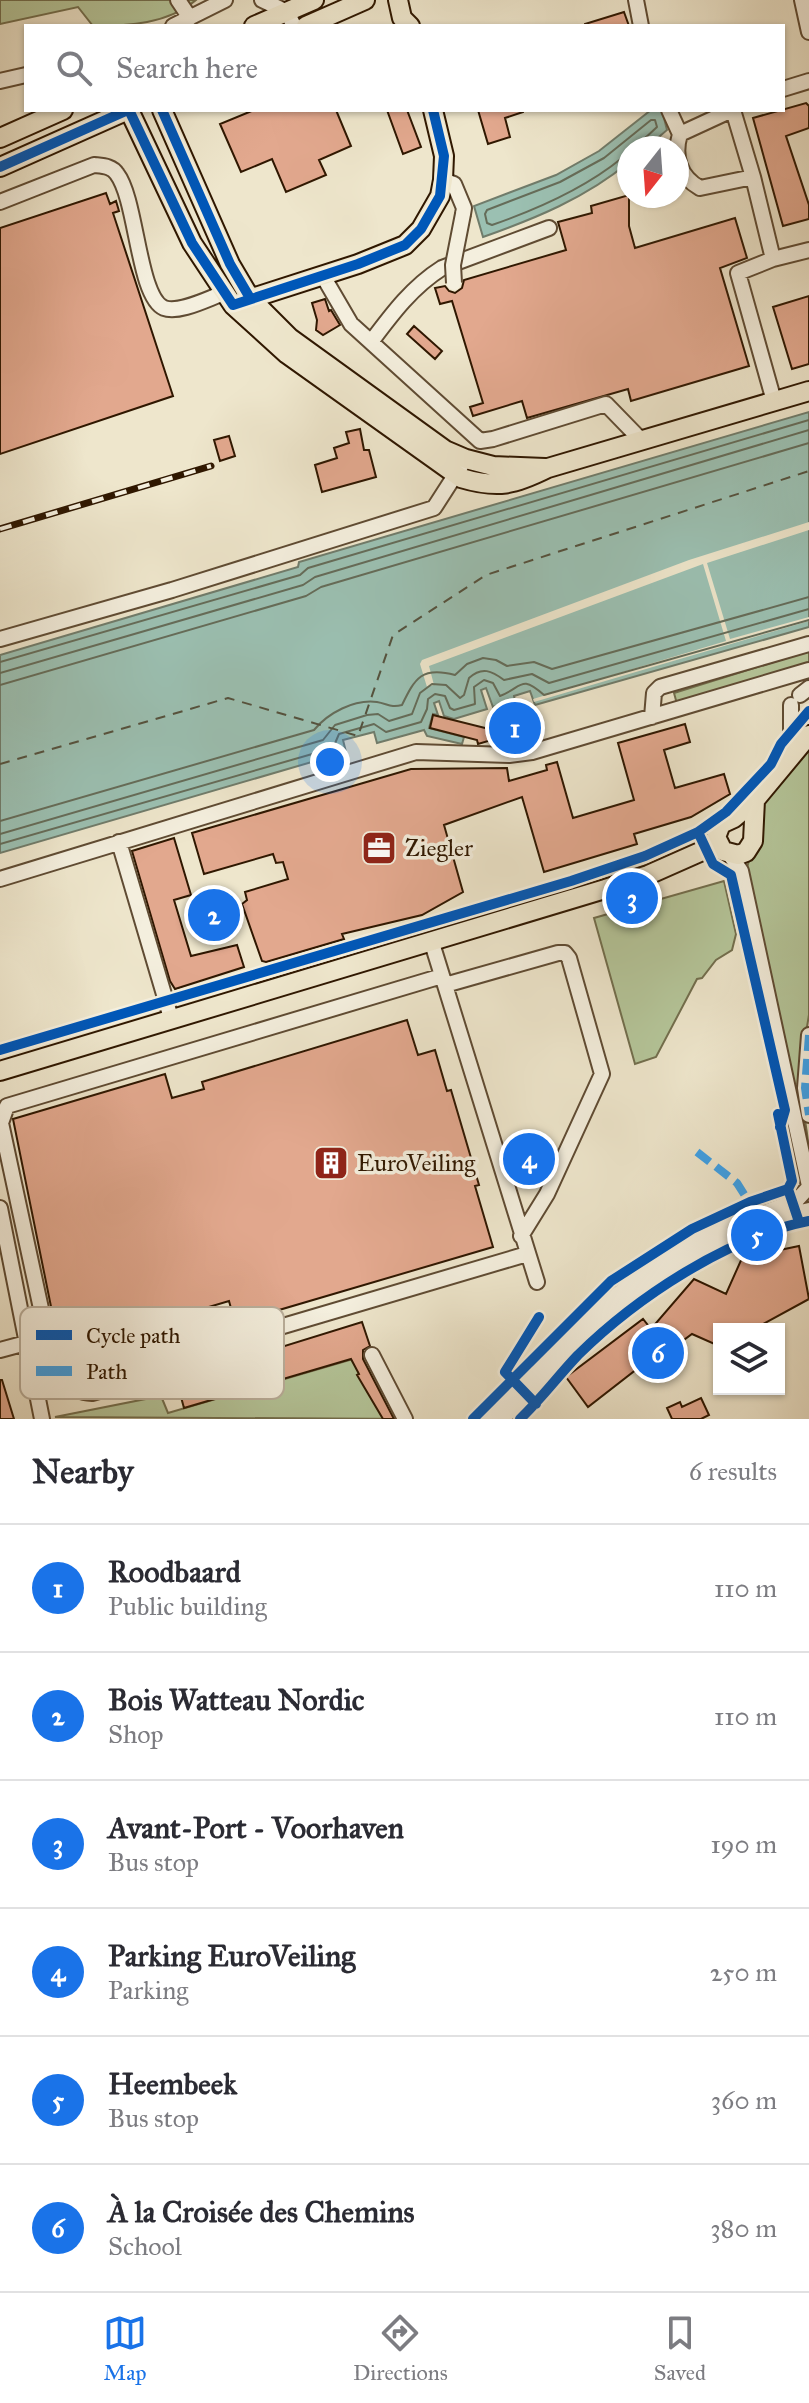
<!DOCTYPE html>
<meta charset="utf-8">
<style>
body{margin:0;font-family:"IM FELL Great Primer",serif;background:#f7f7f7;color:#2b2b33}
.controls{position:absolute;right:24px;bottom:24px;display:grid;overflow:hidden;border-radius:0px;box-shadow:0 2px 6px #0004}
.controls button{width:72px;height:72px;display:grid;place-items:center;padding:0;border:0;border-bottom:2px solid #e1e1e2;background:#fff;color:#2b2b33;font:40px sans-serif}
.compass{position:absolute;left:617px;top:136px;width:72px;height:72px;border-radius:50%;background:#fff;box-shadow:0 2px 6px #0004;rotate:197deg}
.you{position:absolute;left:330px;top:762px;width:28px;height:28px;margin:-20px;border:6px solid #fff;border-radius:50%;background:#1a73e8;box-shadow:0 0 0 12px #1a73e833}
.badge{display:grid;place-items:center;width:52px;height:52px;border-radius:50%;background:#1a73e8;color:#fff;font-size:26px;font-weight:700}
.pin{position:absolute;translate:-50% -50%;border:4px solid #fff;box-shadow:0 2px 8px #0006}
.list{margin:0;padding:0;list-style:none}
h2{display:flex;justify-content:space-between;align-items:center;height:104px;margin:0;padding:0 32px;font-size:34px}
h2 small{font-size:26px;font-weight:400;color:#7c7c81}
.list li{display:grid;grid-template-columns:52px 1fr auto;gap:24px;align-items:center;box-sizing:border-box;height:128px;padding:0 32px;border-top:2px solid #e1e1e2}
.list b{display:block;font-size:30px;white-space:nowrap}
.list p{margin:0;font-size:26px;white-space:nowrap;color:#7c7c81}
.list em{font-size:26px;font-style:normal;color:#7c7c81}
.icon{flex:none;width:44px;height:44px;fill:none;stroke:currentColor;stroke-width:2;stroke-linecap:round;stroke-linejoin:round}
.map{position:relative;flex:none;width:809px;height:1419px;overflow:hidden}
.search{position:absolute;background:#fff;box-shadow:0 2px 6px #0004;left:24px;right:24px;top:24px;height:88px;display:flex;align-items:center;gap:20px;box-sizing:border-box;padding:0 28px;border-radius:0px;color:#7c7c81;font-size:30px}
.sheet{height:872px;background:#fff}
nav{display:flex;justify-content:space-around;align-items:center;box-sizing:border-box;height:112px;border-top:2px solid #e1e1e2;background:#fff;font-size:22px;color:#7c7c81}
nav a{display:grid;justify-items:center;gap:4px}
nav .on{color:#1a73e8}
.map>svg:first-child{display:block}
</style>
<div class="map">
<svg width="809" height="1419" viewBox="0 0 809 1419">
<rect width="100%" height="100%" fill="#eee6cc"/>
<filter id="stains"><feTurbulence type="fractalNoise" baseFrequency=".0025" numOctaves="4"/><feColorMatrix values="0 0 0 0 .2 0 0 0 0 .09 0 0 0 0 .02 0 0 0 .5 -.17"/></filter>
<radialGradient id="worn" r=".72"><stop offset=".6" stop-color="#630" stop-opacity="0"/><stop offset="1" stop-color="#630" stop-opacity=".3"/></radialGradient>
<path fill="#b5c69a" stroke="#726e4d" stroke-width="2" d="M 0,0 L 196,0 C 168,24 128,26 93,26 L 78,7 L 0,24 Z
M 809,651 L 809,664 L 677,704 L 674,693 Z
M 809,743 L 809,1015 C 804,1043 800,1071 802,1099 C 804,1119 809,1137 809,1157 L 747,868 L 764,801 Z
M 724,881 L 736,934 L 732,950 L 716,960 L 702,978 L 697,979 L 656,1057 L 635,1064 L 594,918 Z
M 377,1352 L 412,1419 L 55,1417 L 161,1396 L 168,1413 Z"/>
<path fill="#9bc0b2" stroke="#707c6b" stroke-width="2" d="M 651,110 L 662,110 L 667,130 L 646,148 L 629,148 L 629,162 C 586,198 534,219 483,237 L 474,206 L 556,175 L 599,151 Z
M 809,412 L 809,627 L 535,705 L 530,691 L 514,696 L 515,701 L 493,707 L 486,688 L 481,690 L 487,709 L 454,719 L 444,716 L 439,701 L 434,703 L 438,715 L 433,714 L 429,728 L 464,737 L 462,744 L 427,736 L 424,730 L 377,743 L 374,732 L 343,740 L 346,752 L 0,853 L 0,655 L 298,567 L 299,562 Z"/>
<path fill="#eee6cc" d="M 809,522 L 809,530 L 707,563 L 730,639 L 809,617 L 809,621 L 534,702 L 533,699 L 726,641 L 703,564 L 429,666 L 434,685 L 427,687 L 420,664 L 422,660 L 689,560 Z"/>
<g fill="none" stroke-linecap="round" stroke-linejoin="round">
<path stroke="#656c59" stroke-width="2" d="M 629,157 L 622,158 C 584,189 538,209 492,225 L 487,223 L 485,214 L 487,210 L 560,182 L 604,158 L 651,120 L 655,120 L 657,127 L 643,140 L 641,148
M 0,662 L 300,575 L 308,568 L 809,420
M 0,673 L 303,585 L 315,577 L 809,430
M 0,685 L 306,596 L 321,587 L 809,443
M 0,821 L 314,730 C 328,713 354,699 377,702 C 388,704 391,708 402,705 C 415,678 422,666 455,675 L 467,664 L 483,658 L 496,660 L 507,666 L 534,662 L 552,669 L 809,597
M 0,834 L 323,740 L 335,725 L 367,715 L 378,714 L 389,721 L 412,714 L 420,693 L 432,684 L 446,685 L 460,698 L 464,695 L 469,678 C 482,666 492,671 504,680 L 532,674 L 549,683 L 809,609
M 0,844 L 333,748 L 339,734 L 374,724 L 386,732 L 421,722 L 427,709 L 428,699 L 435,694 L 445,696 L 450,708 L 454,710 L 475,704 L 474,687 L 484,680 L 493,683 L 500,696 C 523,687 520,674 544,695 L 809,620"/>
<path stroke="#55523e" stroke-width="2" stroke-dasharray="10 8" stroke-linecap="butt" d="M 0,764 L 228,698 L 358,736 L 393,635 L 486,575 L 809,471"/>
</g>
<path fill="#e2a88e" stroke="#2f1700" stroke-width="2" d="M 624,12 L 629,26 L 585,26 L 585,24 Z
M 806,103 L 809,106 L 809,128 L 786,136 L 809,205 L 809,219 L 783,226 L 753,118 Z
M 254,110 L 336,110 L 351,146 L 319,160 L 326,175 L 286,192 L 272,159 L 241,172 L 220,124 Z
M 387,110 L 407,110 L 421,147 L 403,154 Z
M 478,110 L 523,110 L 523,112 L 505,118 L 510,137 L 488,144 Z
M 106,193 L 110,204 L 116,201 L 119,211 L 113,213 L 173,396 L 0,454 L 0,228 Z
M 629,195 L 629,226 L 635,248 L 735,218 L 747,258 L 720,268 L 749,366 L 631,401 L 628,389 L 527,418 L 522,401 L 473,416 L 470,407 L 483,403 L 452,301 L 440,304 L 435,288 L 445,286 L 449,291 L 455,293 L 462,288 L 464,280 L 566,250 L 558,222 L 592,213 L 591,206 Z
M 809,296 L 809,364 L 792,369 L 773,307 Z
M 325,299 L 329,311 L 331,310 L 340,325 L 323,335 L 316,330 L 317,320 L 312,303 Z
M 414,326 L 442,351 L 435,359 L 407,334 Z
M 360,429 L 364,450 L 369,450 L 376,477 L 322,492 L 315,465 L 337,458 L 334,448 L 349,443 L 346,432 Z
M 229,436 L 235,456 L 220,461 L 214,440 Z
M 535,714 L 539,726 L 478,744 L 477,740 L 430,728 L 433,715 L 485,728 Z
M 685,724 L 690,742 L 664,750 L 675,788 L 724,774 L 730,794 L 691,817 L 634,834 L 637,844 L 544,872 L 522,797 L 444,825 L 463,892 L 422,915 L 342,934 L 344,939 L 266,962 L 262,961 L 242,904 L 247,900 L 245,892 L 288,879 L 283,862 L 276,863 L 273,854 L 204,874 L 192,833 L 411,769 L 507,768 L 509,781 L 547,770 L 546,765 L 557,762 L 573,818 L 634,800 L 618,743 Z
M 174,838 L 191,895 L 174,900 L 191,956 L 237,945 L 244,967 L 175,989 L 170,981 L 132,851 Z
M 407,1020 L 418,1055 L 435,1050 L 447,1091 L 451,1090 L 479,1185 L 475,1186 L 493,1247 L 235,1323 L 229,1301 L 60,1351 L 13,1119 L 165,1074 L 172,1098 L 204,1089 L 202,1082 Z
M 799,1246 L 809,1299 L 754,1329 L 719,1329 L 719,1346 L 692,1334 L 658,1359 L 655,1355 L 588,1407 L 566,1377 L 643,1319 L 651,1329 L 694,1279 L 726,1294 L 742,1258 Z
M 362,1322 L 370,1346 L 363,1350 L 363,1359 L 394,1419 L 383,1419 L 357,1375 L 359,1374 L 351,1359 L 184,1408 L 178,1386 L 186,1383 L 185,1377 Z
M 0,1380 L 2,1380 L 14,1419 L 0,1419 Z
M 701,1398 L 709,1415 L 701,1419 L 672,1419 L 667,1408 L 680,1402 L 682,1407 Z"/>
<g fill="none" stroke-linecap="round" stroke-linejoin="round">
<g stroke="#5f4b33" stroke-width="18">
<path id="minor" d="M 178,0 L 190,18
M 262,0 L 287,12 L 294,26
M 636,0 L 641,26
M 802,0 L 809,32
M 173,26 L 225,0
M 0,81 L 26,75
M 783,89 L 809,81
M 669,110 L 680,134
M 732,110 L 680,134 C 673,157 680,177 700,188 L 753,177
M 733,110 L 753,177 L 773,259 L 738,273 L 774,401
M 443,180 L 454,184 L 464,208 L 463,214
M 0,202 L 94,165 C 103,166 112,166 117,174 C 137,200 138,297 164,308 C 179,314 209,298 224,293
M 773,259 L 809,250
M 323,276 L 351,324 L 480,441 L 493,439 L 606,404 L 641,440
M 371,342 C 392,314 412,287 442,268 L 549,228
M 0,639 L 172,590 L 434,508 L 461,466
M 800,695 L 809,688
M 652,717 L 654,693 L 660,687 L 809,644
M 791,756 L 791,705
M 119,842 L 171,1018
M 730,855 L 741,871 L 809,1186
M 0,879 L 416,752 L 509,755 L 532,752 L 809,670
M 431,940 L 537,1282
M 442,976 L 7,1106 L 1,1123 L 51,1355 C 58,1377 68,1392 92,1393 L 240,1351 L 264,1332 L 273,1329 L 527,1254
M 445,985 L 558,953 L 565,953 L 569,958 L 602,1074 L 547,1194 L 521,1236
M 809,1035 L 805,1088 L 809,1115
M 0,1208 L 42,1419
M 0,1350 L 26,1343
M 372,1355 L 405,1419
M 486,1419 L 564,1339 L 636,1279 L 685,1248 L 728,1226 L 797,1200 L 809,1187
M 502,1419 C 575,1345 633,1285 728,1240 C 755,1227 780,1216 809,1210"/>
</g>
<g stroke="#2f1700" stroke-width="22">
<path id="major" d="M 398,0 L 402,18 L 410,26
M 254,26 L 314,0
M 306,26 L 365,0
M 129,110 L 192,243 L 233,305 L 287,354 L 461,478 C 498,489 514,485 548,468 L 809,391
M 162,110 L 230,264 L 250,298 L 290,338 L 445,450 L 466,459 L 493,466 L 545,468
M 0,138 L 63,110
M 0,167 L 128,110
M 243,301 L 358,264 L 405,245 L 421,229 L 440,196 L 443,180 L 444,156 L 433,110
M 755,800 L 753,841 L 746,852 L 738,855 L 723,851 L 716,837 L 721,824 L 734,818 L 755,800 L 809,735
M 0,1071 L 605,889 L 648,875 L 718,844"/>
</g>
<use href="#minor" stroke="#f4efde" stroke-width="14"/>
<use href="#major" stroke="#eee6cc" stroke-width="18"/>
<g stroke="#2f1700" stroke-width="7">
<path id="rail" d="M 0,529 L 211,466"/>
</g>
<use href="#rail" stroke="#f4efde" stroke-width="4" stroke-dasharray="12" stroke-linecap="butt"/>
<g stroke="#5f4b33" stroke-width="18" stroke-linecap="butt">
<path id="minor-bridge" d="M 454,283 L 453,265 L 463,214"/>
</g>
<use href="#minor-bridge" stroke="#f4efde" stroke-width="14"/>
<path stroke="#3ea2e9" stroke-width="8" stroke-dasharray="16 8" stroke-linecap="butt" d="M 809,1035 L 805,1088 L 809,1115
M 697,1152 L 737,1183 L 751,1205"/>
<g stroke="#f4efde" stroke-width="15">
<path id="cycleway" d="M 129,110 L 192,243 L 233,305 L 358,264 L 405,245 L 421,229 L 440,196 L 444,156 L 433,110
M 162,110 L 230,264 L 250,298
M 0,167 L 128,110
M 698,832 L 713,864 L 731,875 L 785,1110 L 780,1127
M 0,1050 L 571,881 L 645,856 L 698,832 L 726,812 L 771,764 L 781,744 L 809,711
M 778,1114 L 792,1181 L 788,1189 L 799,1222
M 536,1404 L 505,1372 L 539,1317
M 473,1419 L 611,1281 L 692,1229 L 750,1202 L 788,1189
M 520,1419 C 541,1399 558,1376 578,1355 C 637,1297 728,1237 809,1221"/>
</g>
<use href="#cycleway" stroke="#0057b8" stroke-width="10"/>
</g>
<defs>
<g id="office-square" transform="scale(1.8)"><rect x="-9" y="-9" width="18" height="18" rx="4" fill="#8f2418" stroke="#f4efde"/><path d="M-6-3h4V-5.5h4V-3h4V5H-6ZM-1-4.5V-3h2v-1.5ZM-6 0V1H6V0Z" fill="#fff"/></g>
<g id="building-square" transform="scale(1.8)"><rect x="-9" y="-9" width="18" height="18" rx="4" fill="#8f2418" stroke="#f4efde"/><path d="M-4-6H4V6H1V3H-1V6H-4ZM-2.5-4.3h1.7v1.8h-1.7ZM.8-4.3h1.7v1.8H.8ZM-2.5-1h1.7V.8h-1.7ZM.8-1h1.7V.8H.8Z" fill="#fff"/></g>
</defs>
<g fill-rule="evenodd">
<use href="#office-square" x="379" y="848"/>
<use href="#building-square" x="331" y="1163"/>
</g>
<g text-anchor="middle" stroke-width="7" stroke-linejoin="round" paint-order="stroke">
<g font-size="24" fill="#2f1700" stroke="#f4efde" text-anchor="start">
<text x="405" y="856">Ziegler</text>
<text x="357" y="1171">EuroVeiling</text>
</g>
</g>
<rect x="20" y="1307" width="264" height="92" rx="12" fill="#f4efde" stroke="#b9ae9b" stroke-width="2"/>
<rect x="36" y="1330" width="36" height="10" fill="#0057b8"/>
<rect x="36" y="1366" width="36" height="10" fill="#3ea2e9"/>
<g font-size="22" fill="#2f1700">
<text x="86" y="1343">Cycle path</text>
<text x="86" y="1379">Path</text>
</g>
<rect width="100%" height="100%" filter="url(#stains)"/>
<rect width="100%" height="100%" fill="url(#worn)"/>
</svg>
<div class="controls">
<button><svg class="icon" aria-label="layers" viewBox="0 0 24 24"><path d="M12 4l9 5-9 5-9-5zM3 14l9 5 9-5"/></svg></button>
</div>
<svg class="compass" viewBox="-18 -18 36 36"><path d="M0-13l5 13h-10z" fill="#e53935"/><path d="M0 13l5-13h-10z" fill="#7c7c81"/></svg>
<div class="you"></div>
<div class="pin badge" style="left:515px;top:728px">1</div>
<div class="pin badge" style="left:214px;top:915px">2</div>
<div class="pin badge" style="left:632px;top:898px">3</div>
<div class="pin badge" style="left:529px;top:1159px">4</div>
<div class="pin badge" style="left:757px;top:1235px">5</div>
<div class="pin badge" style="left:658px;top:1353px">6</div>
<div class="search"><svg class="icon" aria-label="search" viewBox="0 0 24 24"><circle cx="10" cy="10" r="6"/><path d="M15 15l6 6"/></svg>Search here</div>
</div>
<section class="sheet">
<h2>Nearby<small>6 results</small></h2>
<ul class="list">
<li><span class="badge">1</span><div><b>Roodbaard</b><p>Public building</p></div><em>110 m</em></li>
<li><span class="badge">2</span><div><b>Bois Watteau Nordic</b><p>Shop</p></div><em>110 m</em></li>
<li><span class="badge">3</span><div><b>Avant-Port - Voorhaven</b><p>Bus stop</p></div><em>190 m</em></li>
<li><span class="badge">4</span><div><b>Parking EuroVeiling</b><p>Parking</p></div><em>250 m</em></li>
<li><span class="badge">5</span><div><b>Heembeek</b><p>Bus stop</p></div><em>360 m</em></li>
<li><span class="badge">6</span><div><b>À la Croisée des Chemins</b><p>School</p></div><em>380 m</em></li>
</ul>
</section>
<nav>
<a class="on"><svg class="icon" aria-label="map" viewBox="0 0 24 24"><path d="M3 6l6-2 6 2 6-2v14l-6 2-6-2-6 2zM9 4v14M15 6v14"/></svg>Map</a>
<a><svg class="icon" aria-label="directions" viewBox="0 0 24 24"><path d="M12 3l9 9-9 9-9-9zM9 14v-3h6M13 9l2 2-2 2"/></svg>Directions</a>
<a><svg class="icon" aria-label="saved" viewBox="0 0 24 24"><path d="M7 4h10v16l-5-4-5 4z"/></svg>Saved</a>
</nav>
